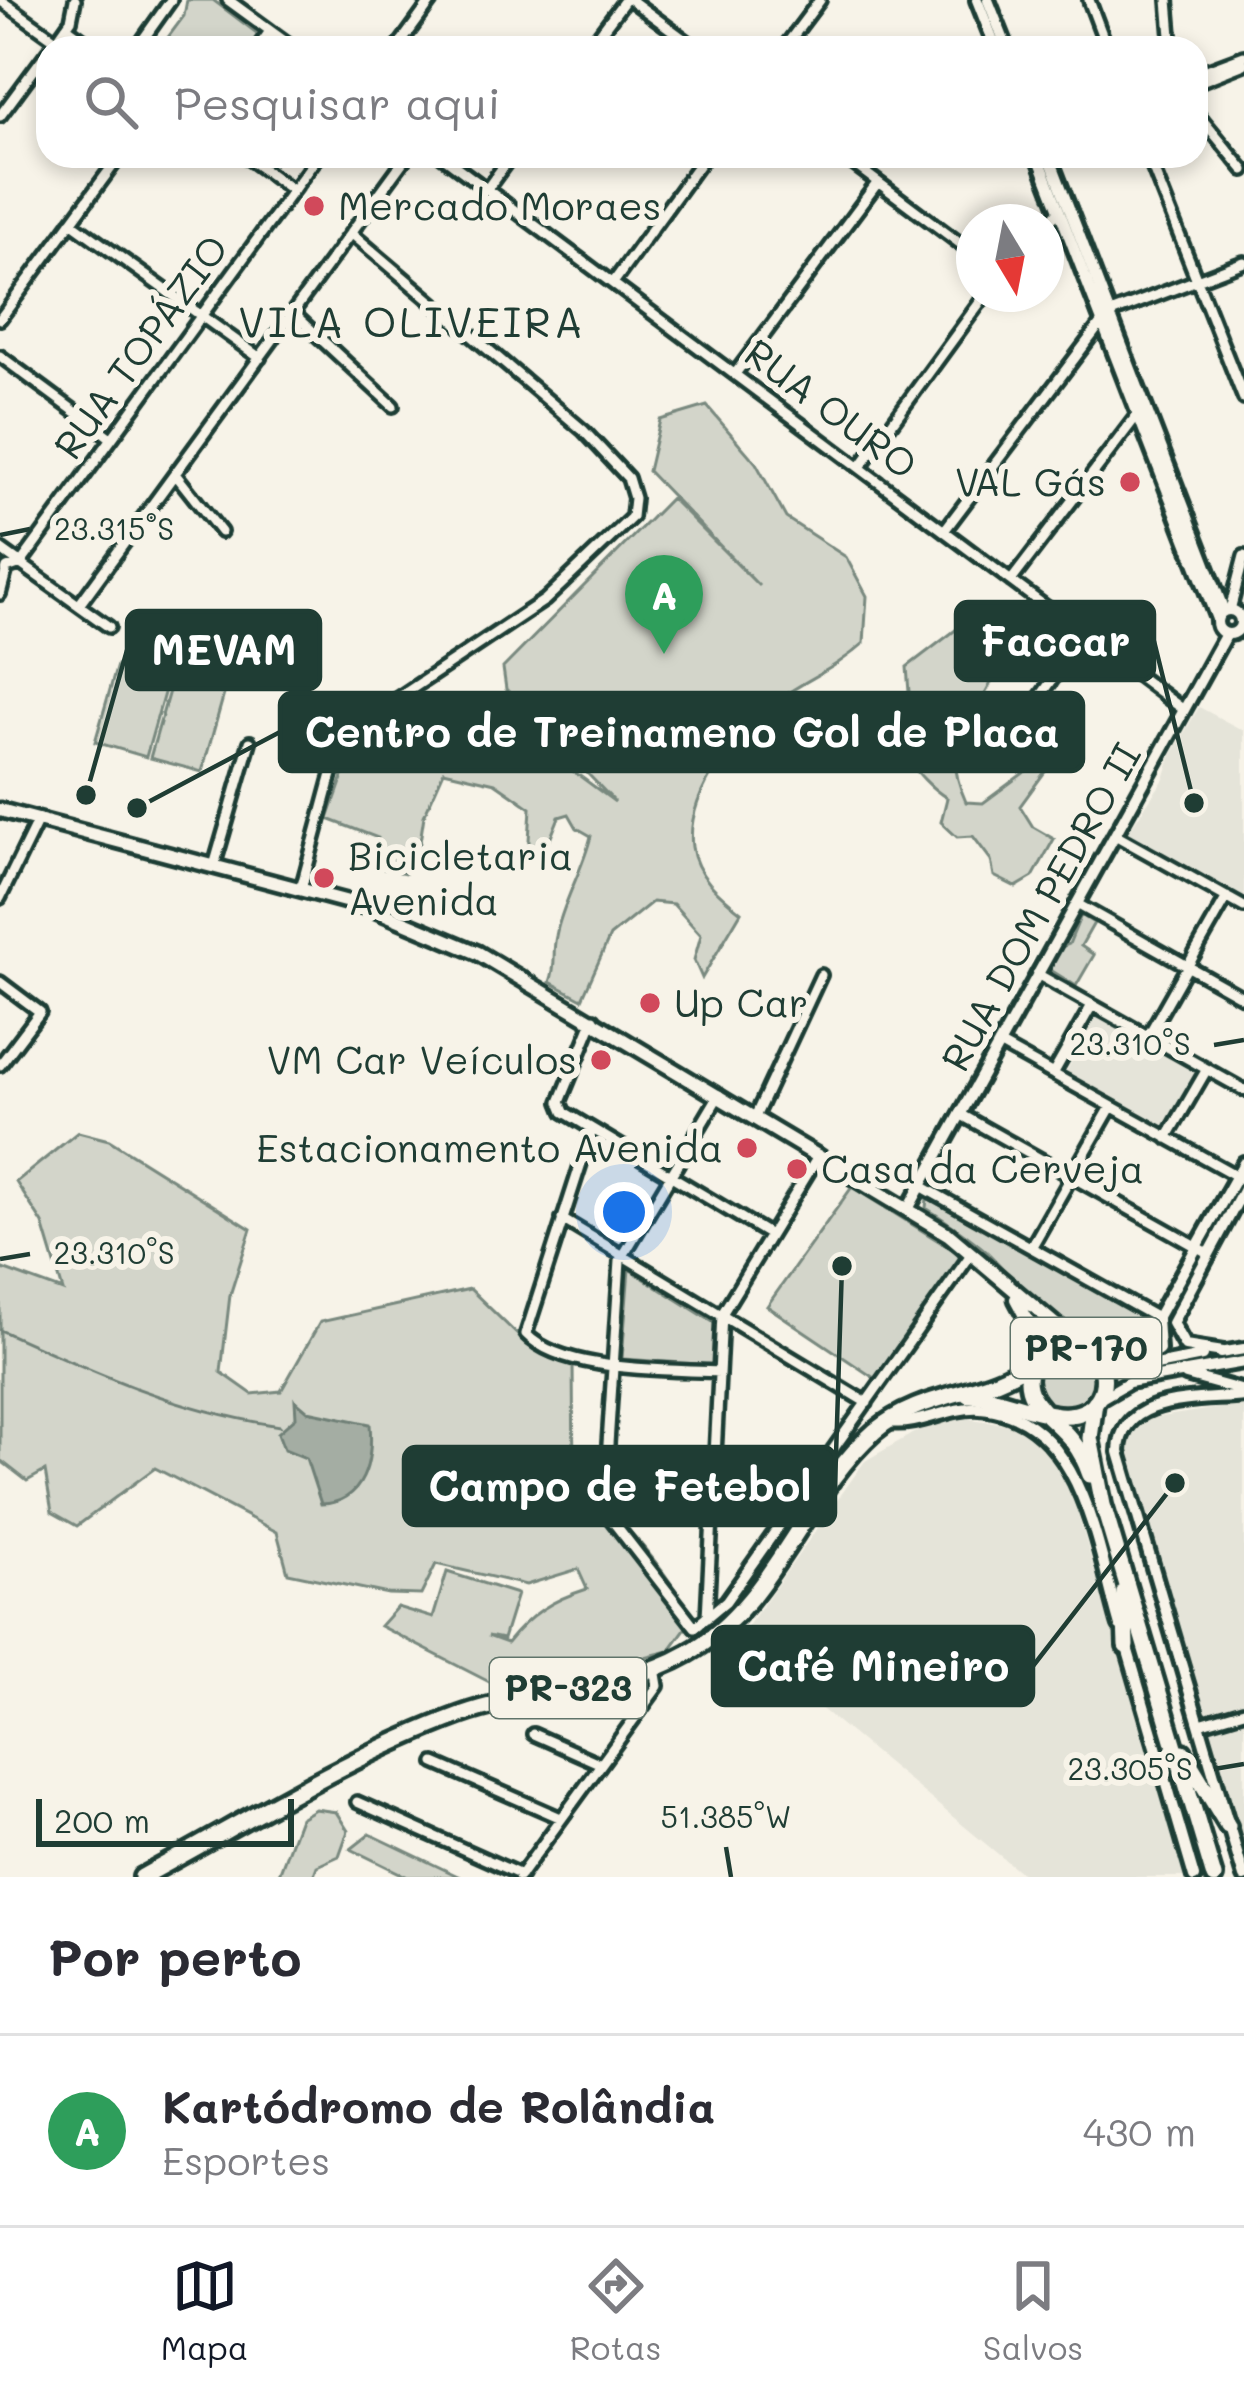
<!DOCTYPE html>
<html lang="pt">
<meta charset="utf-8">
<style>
body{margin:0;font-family:Mali,sans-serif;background:#f7f7f7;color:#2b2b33}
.compass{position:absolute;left:956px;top:204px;width:108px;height:108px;border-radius:50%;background:#fff;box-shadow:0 6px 18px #0003;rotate:170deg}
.scale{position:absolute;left:36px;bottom:30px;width:258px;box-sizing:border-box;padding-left:12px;border:6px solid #1f3d34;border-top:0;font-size:33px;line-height:42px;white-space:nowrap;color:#1f3d34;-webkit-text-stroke:9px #f7f3e8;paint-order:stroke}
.you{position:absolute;left:624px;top:1212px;width:42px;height:42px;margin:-30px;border:9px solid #fff;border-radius:50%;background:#1a73e8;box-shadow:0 0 0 18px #1a73e833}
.badge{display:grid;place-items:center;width:78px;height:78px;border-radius:50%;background:#111827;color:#fff;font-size:39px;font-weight:700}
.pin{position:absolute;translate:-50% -99px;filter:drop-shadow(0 3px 6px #0008)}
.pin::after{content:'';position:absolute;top:63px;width:42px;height:36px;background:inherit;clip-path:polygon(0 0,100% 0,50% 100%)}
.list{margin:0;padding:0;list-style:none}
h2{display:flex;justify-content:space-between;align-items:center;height:156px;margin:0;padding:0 48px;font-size:51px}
h2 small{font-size:39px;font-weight:400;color:#7c7c81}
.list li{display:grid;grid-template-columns:78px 1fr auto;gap:36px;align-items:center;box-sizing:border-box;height:192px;padding:0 48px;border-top:3px solid #e1e1e2}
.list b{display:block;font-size:45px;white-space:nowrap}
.list p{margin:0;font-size:39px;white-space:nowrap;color:#7c7c81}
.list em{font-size:39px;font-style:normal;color:#7c7c81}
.icon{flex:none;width:66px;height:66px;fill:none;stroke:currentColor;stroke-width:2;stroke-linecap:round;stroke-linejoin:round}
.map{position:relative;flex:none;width:1244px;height:1877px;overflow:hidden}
.search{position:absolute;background:#fff;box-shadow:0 6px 18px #0003;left:36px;right:36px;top:36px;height:132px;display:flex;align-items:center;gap:30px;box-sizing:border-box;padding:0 42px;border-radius:36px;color:#7c7c81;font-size:45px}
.sheet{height:348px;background:#fff}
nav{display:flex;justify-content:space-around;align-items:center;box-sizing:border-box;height:168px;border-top:3px solid #e1e1e2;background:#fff;font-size:33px;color:#7c7c81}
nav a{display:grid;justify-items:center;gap:6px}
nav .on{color:#111827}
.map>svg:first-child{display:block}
</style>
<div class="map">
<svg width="1244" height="1877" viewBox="0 0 1244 1877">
<rect width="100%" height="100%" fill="#f7f3e8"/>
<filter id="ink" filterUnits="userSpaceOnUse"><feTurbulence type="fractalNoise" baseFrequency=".00833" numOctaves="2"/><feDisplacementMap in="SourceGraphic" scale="24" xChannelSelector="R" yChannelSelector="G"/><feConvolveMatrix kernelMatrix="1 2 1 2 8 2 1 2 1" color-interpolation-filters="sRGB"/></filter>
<g filter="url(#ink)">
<path fill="#e5e4d9" d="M 1199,707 L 1244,731 L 1244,897 L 1128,832 L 1164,779 L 1171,756 Z
M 1097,1016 L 1198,1071 L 1167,1127 L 1066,1072 Z
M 1244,1404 L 1244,1851 L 1125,1452 L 1130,1430 L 1140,1420 Z
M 956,1417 L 1014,1425 L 1042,1443 L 1065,1469 L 1184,1877 L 1026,1877 L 738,1640 L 865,1461 L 931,1423 Z"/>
<path fill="#d3d5ca" stroke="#79897f" stroke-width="3" d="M 187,0 L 213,0 L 258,34 L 248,48 L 160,48 L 184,16 Z
M 707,406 L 756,463 L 786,518 L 846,557 L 867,596 L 864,643 C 834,670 808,678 779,699 C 738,730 685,793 692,847 C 696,876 720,895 741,912 L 702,978 L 694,960 L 701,935 L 673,904 L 652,902 L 610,936 L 582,999 L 550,982 C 557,964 552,953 556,936 C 562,903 583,870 591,836 L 577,828 L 569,814 L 559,817 L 541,862 L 528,857 L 531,808 L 495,783 L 444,771 L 424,816 L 417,861 L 406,873 L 379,868 L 378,838 L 328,819 L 358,734 L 392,711 L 455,720 L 554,757 L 615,802 L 506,689 L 503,668 L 671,498 L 759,586 L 648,471 L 660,420 Z
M 966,622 L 975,622 L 999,655 C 990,719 931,724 966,802 L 983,803 L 1037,763 L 1047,769 L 1020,806 L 1033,827 L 1054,839 L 1033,877 L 1016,887 L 994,876 L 991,860 L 973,836 L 957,837 L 941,822 L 947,798 C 920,782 905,753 882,731 L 884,714 L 909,692 L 907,667 Z
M 117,665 L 168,679 L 146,757 L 95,742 Z
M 172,680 L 224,694 L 202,772 L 150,758 Z
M 1081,915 L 1094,923 L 1081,946 L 1094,955 L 1076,986 L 1049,969 L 1061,947 L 1069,944 Z
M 78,1132 L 109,1140 L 251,1229 L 230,1295 L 221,1372 L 252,1394 L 281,1391 L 320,1322 L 470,1289 L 529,1346 L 573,1363 L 574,1480 C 622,1517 662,1565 693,1618 L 669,1651 L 507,1691 L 380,1626 L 397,1607 L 433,1618 L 447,1572 L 517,1594 L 503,1639 L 488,1636 L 507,1643 C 530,1614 552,1600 587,1589 L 578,1569 L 526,1585 L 436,1564 L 421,1595 L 388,1594 L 288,1573 L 277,1532 L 155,1468 L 77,1526 L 52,1512 L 45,1471 L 27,1481 L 0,1460 L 0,1268 L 63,1291 L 43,1224 L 16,1182 Z
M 852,1187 L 958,1253 L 960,1261 L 880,1382 L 767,1306 Z
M 927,1198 L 1151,1320 L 1152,1349 C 1103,1386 1018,1282 987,1252 C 968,1235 947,1222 926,1208 Z
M 629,1269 L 716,1324 L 713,1365 L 622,1359 Z
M1034 1379a31 31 0 1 1 62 0a31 31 0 1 1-62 0Z
M 315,1809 L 336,1812 L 348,1831 L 339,1856 L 317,1866 L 313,1877 L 278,1877 L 300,1818 Z
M 370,1834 L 460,1877 L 408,1877 L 351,1849 Z"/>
<path fill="#a4ada3" stroke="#6f8077" stroke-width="3" d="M 295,1400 L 308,1411 L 370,1424 C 373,1460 365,1503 321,1504 L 306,1458 L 284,1449 L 278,1433 L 296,1417 Z"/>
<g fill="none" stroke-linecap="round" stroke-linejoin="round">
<path stroke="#6f8077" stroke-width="3" d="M 0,1330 C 93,1372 178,1411 280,1426"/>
<g stroke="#1f3d34" stroke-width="18">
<path id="minor" d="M 0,0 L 56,40
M 228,0 L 294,48
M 631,0 L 696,48
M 1089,0 L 1107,48
M 1168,0 L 1172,48
M 66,27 L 95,48
M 54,44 L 71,20 L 75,0
M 137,48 L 171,0
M 258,48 L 270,31
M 397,48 L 432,0
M 589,48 L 625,0
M 784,48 L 820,0
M 1196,74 L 1244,56
M 1196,83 L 1244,64
M 1196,112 L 1244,170
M 0,116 L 48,51
M 245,156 L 292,190
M 442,156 L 1184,710
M 843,156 L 974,254
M 1148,156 L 1244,399
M 487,189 L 511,156
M 71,222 L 260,358
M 1046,225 L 1059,211
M 613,283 L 705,156
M 293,313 L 393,406
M 0,319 L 120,156
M 0,356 L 111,438
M 735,374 L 878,182
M 860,467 L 986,294
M 176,475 L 221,532
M 944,531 L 1108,314 L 1244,262
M 0,549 L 109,627
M 1011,581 L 1138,414
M 0,594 L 7,568 L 21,563 L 318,156
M 79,605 L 407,156
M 1230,610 L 1244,556
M 1040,697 L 1084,635
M 1115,835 L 1244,907
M 214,866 L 250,742
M 301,889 L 338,752 L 350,730 L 545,600 L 632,517 L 634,498 L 628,478 L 584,431 L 351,233
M 0,898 L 38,820
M 1077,904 L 1244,998
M 1037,974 L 1244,1090
M 0,982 L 40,1012 L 0,1065
M 594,1019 L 560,1102 L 564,1112 L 770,1235
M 1148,1036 L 1227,897
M 999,1044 L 1244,1180
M 1053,1074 L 1092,1005
M 719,1095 L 620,1261 L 605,1490 L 611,1519 L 695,1627 L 726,1601 L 972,1253
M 960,1114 L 1208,1253
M 755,1117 L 821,975
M 592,1129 L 526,1334 C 563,1373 669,1369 719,1372
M 1167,1138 L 1207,1069
M 921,1186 L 1157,1318
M 562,1219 L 867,1403
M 1032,1246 L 1111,1107
M 605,1490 L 797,1501
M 707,1618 L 722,1314 L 819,1155
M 1200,1724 L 1244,1711
M 533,1734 L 601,1764
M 435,1763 L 561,1818
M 357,1802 L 521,1875
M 519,1877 L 658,1686 L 655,1668"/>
</g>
<g stroke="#1f3d34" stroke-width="20">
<path id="tertiary" d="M 977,0 L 996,48
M 988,0 L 1007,48
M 1038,156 L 1217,619
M 1049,156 L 1224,611
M1217 622a12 12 0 1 1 24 0a12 12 0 1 1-24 0Z
M 908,1209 L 1226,634
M 1092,1351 L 1146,1367 L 1202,1356
M 1223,1352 L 1185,1346 L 1172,1323 L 1244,1189
M 1220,1353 L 1244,1349
M 1128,1362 L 1143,1362 L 1159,1350 L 1157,1318 L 1244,1163
M 1186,1375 L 1244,1391
M 1098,1400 L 1129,1382 L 1244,1362
M 890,1422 C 921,1426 948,1406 980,1408 C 1083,1416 1097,1549 1120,1626
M 1126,1644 L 1194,1877
M 1244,1877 L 1119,1452 C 1120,1393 1201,1401 1244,1396"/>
</g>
<g stroke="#1f3d34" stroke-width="21">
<path id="secondary" d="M 0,810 L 371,908 L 478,953 L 948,1234 L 1077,1343
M 1016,1299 L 1032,1329 L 1035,1357"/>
</g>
<g stroke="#1f3d34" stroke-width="24">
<path id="trunk" d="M 968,1395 C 1005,1393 1075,1440 1099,1397 C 1114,1369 1089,1337 1059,1343 C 1046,1345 1035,1353 1031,1365 C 1017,1400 1055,1418 1073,1442 C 1081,1452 1086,1463 1090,1475
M 1095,1402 L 1090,1438 L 1103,1505 L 1214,1877
M 1124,1592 L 1126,1646
M 1183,1752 L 1228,1826
M 142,1877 C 246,1821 349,1756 460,1715 C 533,1689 620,1692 688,1653 C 774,1605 803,1494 875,1431 C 924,1390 986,1397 1032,1361"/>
</g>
<use href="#minor" stroke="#f7f3e8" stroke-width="9"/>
<use href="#tertiary" stroke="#f7f3e8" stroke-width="10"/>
<use href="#secondary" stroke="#f7f3e8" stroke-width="12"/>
<use href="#trunk" stroke="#f7f3e8" stroke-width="15"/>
</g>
</g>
<path fill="none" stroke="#1f3d34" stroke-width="4.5" d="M 0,535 L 30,529M 1214,1045 L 1244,1040M 0,1259 L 30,1254M 1214,1769 L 1244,1764M 726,1847 L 731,1877"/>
<g fill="#d1495b" stroke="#f7f3e8" stroke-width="4.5">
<circle cx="314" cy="206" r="12"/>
<circle cx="1130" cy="482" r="12"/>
<circle cx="324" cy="878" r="12"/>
<circle cx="650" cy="1003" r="12"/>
<circle cx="601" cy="1060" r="12"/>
<circle cx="747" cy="1148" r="12"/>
<circle cx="797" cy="1169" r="12"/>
</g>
<g text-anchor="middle" stroke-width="12" stroke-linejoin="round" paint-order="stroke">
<g fill="#f7f3e8" stroke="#60746a" stroke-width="3">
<rect x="1011" y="1318" width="150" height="60" rx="9"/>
<rect x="490" y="1658" width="156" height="60" rx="9"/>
</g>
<g font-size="36" font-weight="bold" fill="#1f3d34">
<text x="1086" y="1361">PR-170</text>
<text x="568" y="1701">PR-323</text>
</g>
<g font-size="39" fill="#1f3d34" stroke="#f7f3e8" text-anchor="start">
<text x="338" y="220">Mercado Moraes</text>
<text x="1106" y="496" text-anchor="end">VAL Gás</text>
<text x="348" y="870">Bicicletaria<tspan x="348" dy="45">Avenida</tspan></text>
<text x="674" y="1017">Up Car</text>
<text x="577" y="1074" text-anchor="end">VM Car Veículos</text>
<text x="723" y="1162" text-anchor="end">Estacionamento Avenida</text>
<text x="821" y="1183">Casa da Cerveja</text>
</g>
<g font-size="39" fill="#1f3d34" stroke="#f7f3e8">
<text transform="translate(141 347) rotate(-54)" y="14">RUA TOPÁZIO</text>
<text transform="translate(831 409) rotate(37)" y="14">RUA OURO</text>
<text transform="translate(1041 907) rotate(-61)" y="14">RUA DOM PEDRO II</text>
</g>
<g font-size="42" letter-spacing="3" fill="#1f3d34" stroke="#f7f3e8">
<text x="412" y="338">VILA OLIVEIRA</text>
</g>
</g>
<g font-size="30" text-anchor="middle" fill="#1f3d34" stroke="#f7f3e8" stroke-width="12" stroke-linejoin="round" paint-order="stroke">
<text x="114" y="540">23.315°S</text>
<text x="1130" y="1055">23.310°S</text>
<text x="114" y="1264">23.310°S</text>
<text x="1130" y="1780">23.305°S</text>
<text x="726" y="1828">51.385°W</text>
</g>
<path fill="none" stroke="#1f3d34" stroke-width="4.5" d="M1194 803L1154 641M86 795L127 650M137 808L280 732M842 1266L835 1486M1175 1483L1033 1666"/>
<g fill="#1f3d34" stroke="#f7f3e8" stroke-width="4.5">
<circle cx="1194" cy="803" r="12"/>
<circle cx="86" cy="795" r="12"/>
<circle cx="137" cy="808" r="12"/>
<circle cx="842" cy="1266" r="12"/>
<circle cx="1175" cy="1483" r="12"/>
</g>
<g fill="#1f3d34" stroke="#1f3d34" stroke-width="4.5">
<rect x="956" y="602" width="198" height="78" rx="12"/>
<rect x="127" y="611" width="193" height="78" rx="12"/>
<rect x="280" y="693" width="803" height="78" rx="12"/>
<rect x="404" y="1447" width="431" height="78" rx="12"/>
<rect x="713" y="1627" width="320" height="78" rx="12"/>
</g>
<g font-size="42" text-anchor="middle" font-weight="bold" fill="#fff">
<text x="1055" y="656">Faccar</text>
<text x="224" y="665">MEVAM</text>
<text x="682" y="747">Centro de Treinameno Gol de Placa</text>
<text x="620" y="1501">Campo de Fetebol</text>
<text x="873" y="1681">Café Mineiro</text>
</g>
</svg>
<svg class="compass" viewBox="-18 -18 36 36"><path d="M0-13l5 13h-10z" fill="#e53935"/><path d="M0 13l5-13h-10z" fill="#7c7c81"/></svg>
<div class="scale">200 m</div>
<div class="you"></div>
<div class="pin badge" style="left:664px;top:654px;background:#2e9e5b">A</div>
<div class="search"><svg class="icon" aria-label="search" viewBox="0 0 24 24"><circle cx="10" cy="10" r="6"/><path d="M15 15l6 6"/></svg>Pesquisar aqui</div>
</div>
<section class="sheet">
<h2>Por perto<small></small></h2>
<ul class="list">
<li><span class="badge" style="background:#2e9e5b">A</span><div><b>Kartódromo de Rolândia</b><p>Esportes</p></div><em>430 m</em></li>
</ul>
</section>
<nav>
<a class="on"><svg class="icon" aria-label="map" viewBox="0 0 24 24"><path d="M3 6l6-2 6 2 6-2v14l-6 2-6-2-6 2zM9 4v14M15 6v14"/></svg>Mapa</a>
<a><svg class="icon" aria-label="directions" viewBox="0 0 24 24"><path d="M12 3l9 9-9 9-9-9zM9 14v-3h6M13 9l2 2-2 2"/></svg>Rotas</a>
<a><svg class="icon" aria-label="saved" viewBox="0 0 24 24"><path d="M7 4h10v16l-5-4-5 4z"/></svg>Salvos</a>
</nav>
